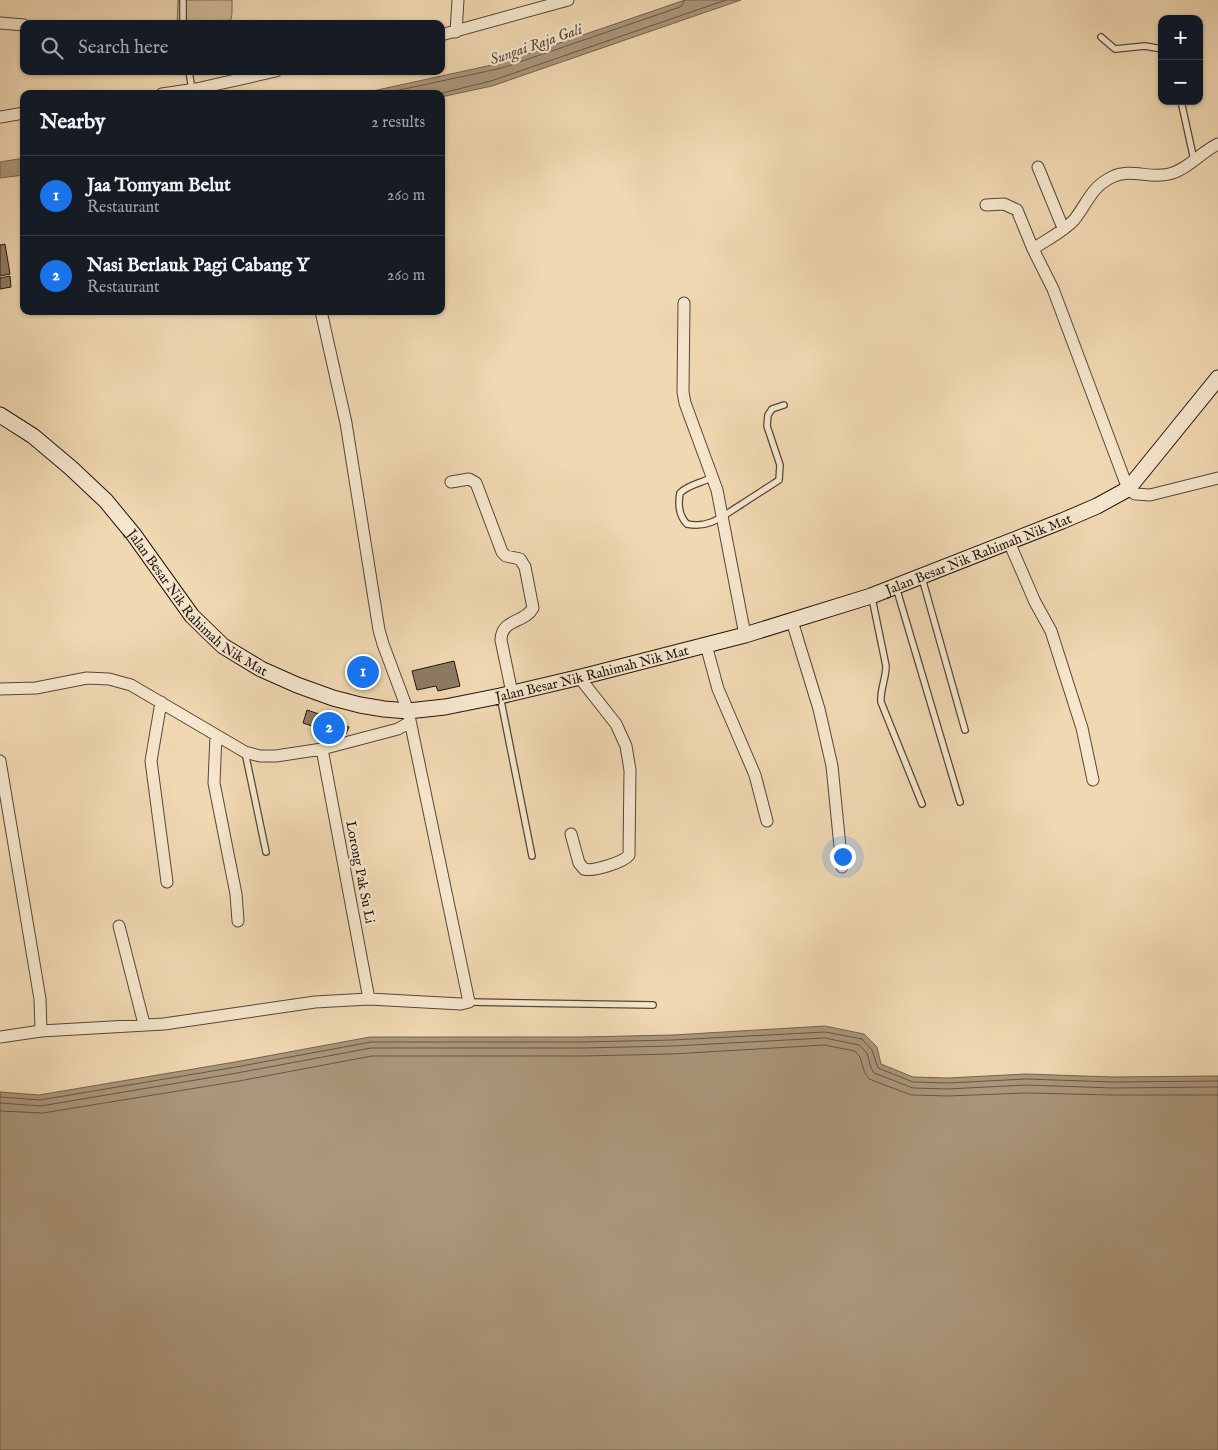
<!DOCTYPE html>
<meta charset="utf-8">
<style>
body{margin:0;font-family:"IM FELL English",serif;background:#20242c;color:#f1f3f6}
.controls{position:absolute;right:15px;top:15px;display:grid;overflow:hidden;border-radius:10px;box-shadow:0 1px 4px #0004}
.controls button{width:45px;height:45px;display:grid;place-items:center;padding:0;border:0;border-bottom:1px solid #363941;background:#171b24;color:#f1f3f6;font:25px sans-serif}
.you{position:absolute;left:842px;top:856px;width:18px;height:18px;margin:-12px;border:4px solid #fff;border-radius:50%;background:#1a73e8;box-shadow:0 0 0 8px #1a73e833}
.badge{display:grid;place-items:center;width:32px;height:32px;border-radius:50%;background:#1a73e8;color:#fff;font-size:16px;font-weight:700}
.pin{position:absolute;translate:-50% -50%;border:2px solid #fff;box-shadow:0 1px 5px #0006}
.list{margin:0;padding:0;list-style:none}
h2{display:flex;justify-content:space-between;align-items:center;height:65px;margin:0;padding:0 20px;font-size:21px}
h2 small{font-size:16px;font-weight:400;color:#9ea1a6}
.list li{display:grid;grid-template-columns:32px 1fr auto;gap:15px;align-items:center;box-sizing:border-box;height:80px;padding:0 20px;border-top:1px solid #363941}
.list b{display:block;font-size:19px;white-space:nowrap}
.list p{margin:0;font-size:16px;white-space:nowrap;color:#9ea1a6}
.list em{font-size:16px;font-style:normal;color:#9ea1a6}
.icon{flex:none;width:28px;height:28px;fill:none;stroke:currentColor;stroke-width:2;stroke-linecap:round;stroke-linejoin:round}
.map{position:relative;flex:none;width:1218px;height:1450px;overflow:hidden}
.search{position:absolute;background:#171b24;box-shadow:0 1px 4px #0004;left:20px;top:20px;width:425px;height:55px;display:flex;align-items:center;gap:12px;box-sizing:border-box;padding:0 18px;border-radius:10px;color:#9ea1a6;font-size:19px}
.panel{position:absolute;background:#171b24;box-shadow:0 1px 4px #0004;left:20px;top:90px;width:425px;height:225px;border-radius:10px}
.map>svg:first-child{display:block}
</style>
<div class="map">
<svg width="1218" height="1450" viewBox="0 0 1218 1450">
<rect width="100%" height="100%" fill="#f0d8b2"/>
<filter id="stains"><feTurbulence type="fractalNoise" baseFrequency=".004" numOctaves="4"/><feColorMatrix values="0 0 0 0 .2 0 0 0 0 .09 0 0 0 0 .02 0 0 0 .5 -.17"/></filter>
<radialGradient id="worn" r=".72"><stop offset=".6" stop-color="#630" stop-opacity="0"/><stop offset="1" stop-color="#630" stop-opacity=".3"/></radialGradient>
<path fill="#cdb796" stroke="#786652" d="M 178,0 L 232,0 L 232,14 L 230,24 L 177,24 Z"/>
<path fill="#aa967a" stroke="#74624f" d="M 685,0 L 741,0 L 492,86 L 441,97 L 441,94 L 359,94 L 501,63 Z
M 24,158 L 24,175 L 0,178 L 0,162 Z
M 825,1026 L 864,1034 L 877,1047 L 881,1064 L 913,1077 L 948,1078 L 1026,1074 L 1113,1077 L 1218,1076 L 1218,1450 L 0,1450 L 0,1092 L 39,1095 L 235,1062 L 370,1037 L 582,1037 L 673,1035 Z"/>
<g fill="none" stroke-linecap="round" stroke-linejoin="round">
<path stroke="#665644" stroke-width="1" d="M 381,94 L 502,68 L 680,7 L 683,4 L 684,0
M 438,94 L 491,81 L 726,0
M 0,1097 L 40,1100 L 236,1067 L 371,1042 L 582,1042 L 673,1040 L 825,1032 L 862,1039 L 872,1050 L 878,1068 L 913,1082 L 948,1083 L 1026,1079 L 1113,1082 L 1218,1081
M 0,1103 L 41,1106 L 237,1073 L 371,1048 L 582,1048 L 673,1046 L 825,1038 L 859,1045 L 867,1053 L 871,1068 L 874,1073 L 913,1088 L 948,1089 L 1026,1085 L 1113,1088 L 1218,1087
M 0,1111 L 43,1113 L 239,1081 L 372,1056 L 583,1056 L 673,1054 L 824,1045 L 855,1051 L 860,1057 L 864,1071 L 869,1079 L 911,1095 L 948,1096 L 1026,1093 L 1113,1095 L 1218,1095"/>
</g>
<path fill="#8e7a63" stroke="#23150e" d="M 5,244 L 10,274 L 0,276 L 0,245 Z
M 10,276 L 11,287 L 0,289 L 0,278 Z
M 370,661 L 371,681 L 356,682 L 355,662 Z
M 454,661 L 460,686 L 438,691 L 436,686 L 417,690 L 412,671 Z
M 307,710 L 337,720 L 333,733 L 303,723 Z
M 341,724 L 349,727 L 346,734 L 339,732 Z"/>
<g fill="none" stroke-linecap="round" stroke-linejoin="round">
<g stroke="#564637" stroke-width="8">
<path id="lane" d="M 183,24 L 183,0
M 1101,37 L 1115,49 L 1145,46 L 1162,49
M 189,71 L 192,90
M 1181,101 L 1194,160
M 713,477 C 702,483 689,484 680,493 C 678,504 679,516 687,524 C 710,529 724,515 742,504 C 754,496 767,488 779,480 L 780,465 L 767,426 L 768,415 L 772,409 L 784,405
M 922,578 L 965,730
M 896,587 L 960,802
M 872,598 L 886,666 C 886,679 880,689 881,702 L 922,804
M 500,696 L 532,856
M 245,752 L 266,852
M 469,1002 L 653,1005"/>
</g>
<g stroke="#564637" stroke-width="13">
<path id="street" d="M 0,23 L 24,25
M 456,32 L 458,0
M 441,35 L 568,0
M 162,94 L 196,89 L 276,71
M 0,117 L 24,113
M 1038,167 L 1063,228
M 986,205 L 1004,204 L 1017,210 L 1033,249 L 1053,289 L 1128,489 L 1135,494 L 1150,495 L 1218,478
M 1033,249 C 1046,240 1063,232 1074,220 C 1087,204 1091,187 1112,177 C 1130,168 1150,179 1169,174 C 1187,170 1201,152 1218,144
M 684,303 L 683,392 L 685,403 L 717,490 L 745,635
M 451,482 L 469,479 L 476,483 L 502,552 L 506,556 L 520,559 L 525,567 L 533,608 C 524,624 502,618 501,640 L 512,693
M 1009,542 L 1035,602 L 1051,631 L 1082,728 L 1093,780
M 792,621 L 819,709 L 832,766 L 842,867
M 706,645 L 718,689 L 755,775 L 767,821
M 0,689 L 36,688 L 87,678 L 109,679 L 131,685 L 245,752 L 260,756 L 276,756 L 322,749 L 398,729 L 410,722
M 161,702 L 151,761 L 167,882
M 216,735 L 214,783 L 236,894 L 238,921
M 322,749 L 369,999
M 0,761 L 40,999 L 41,1031
M 571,834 L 579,863 L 584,869 C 593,872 624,862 629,855 L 630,770 L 626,746 L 616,724 L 579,677
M 119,926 L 144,1024
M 0,1037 L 41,1031 L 164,1024 L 315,1002 L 369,999 L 461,1004 L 469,1002 L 408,711 L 383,644 L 379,630 L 346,423 L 321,311"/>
</g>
<g stroke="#23150e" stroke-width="17">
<g id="secondary">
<path id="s1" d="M 0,415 L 33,436 L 71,468 L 106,501 L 134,535 L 192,616 L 223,646 L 261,669 L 297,685 L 333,698 L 360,705 L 384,709 L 408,711 L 445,707 L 500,696 L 585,676 L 745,635 L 871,596 L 1062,521 L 1097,506 L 1128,489 L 1218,378"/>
</g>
</g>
<use href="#lane" stroke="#f5e6cd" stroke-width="5.5"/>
<use href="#street" stroke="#f5e6cd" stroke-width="11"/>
<use href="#secondary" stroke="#f5e6cd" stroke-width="15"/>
</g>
<g text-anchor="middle" stroke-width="4.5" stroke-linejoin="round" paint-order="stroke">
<g font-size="14" fill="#23150e" stroke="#f5e6cd">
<text dy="5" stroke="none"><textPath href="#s1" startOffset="1115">Jalan Besar Nik Rahimah Nik Mat</textPath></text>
<text dy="5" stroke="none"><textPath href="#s1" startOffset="275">Jalan Besar Nik Rahimah Nik Mat</textPath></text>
<text dy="5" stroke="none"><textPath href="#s1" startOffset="710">Jalan Besar Nik Rahimah Nik Mat</textPath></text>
<text transform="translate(361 872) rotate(79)" y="5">Lorong Pak Su Li</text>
</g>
<g font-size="15" font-style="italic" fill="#594939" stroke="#f5e6cd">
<text transform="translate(536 44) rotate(-19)" y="5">Sungai Raja Gali</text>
</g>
</g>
<rect width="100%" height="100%" filter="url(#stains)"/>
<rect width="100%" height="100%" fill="url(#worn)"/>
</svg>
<div class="controls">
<button>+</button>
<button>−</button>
</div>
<div class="you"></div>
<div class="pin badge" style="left:363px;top:672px">1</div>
<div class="pin badge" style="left:329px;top:728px">2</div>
<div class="search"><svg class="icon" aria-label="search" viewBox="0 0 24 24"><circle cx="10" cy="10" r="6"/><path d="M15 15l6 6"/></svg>Search here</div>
<section class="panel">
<h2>Nearby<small>2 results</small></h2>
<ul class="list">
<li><span class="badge">1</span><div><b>Jaa Tomyam Belut</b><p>Restaurant</p></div><em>260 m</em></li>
<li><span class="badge">2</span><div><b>Nasi Berlauk Pagi Cabang Y</b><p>Restaurant</p></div><em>260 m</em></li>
</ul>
</section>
</div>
